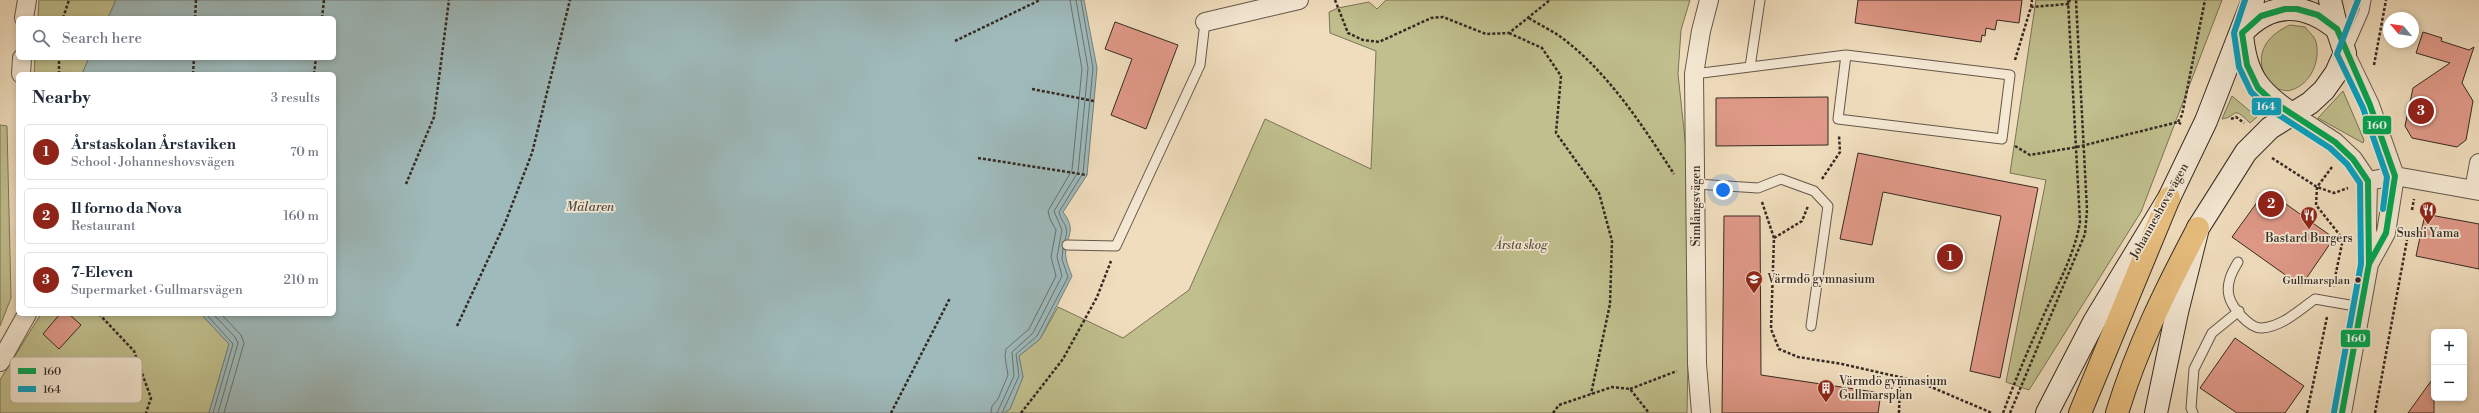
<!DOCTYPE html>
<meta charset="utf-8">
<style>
body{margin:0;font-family:"Libre Bodoni",serif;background:#f2f2f3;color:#1f2937}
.controls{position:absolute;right:12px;bottom:12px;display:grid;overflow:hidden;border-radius:6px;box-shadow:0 2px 6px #0003}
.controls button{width:36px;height:36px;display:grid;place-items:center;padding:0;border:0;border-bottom:1px solid #e0e1e3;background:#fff;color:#1f2937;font:20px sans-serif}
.compass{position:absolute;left:2383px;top:12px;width:36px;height:36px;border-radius:50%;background:#fff;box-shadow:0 2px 6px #0003;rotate:299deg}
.you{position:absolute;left:1723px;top:190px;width:14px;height:14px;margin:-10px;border:3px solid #fff;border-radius:50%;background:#1a73e8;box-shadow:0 0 0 6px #1a73e833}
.badge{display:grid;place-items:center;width:26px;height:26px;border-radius:50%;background:#8f2418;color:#fff;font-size:13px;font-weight:700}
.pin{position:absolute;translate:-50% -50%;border:2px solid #fff;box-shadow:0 1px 4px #0006}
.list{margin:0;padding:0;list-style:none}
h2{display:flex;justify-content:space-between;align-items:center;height:52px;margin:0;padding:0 16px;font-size:17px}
h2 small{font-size:13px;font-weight:400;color:#747a83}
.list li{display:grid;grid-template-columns:26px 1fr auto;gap:12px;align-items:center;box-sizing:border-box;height:56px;margin:0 8px 8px;padding:0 8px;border:1px solid #e0e1e3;border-radius:6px}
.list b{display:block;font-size:15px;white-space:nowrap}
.list p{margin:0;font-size:13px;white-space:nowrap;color:#747a83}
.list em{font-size:13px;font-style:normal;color:#747a83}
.icon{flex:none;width:22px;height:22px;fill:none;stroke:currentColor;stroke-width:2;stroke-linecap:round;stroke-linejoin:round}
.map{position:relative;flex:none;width:2479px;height:413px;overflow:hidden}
.search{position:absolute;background:#fff;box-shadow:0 2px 6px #0003;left:16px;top:16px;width:320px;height:44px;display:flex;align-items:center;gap:10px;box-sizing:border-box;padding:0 14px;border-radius:6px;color:#747a83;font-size:15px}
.panel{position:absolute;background:#fff;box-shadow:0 2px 6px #0003;left:16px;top:72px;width:320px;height:244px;border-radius:6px}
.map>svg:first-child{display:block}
</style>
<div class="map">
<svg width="2479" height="413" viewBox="0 0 2479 413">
<rect width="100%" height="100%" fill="#f0ddbd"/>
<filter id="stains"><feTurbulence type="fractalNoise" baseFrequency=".005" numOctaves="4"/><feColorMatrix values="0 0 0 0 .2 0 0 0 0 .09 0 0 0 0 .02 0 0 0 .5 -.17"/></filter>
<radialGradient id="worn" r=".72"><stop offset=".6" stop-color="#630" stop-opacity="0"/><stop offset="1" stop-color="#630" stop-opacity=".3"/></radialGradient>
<path fill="#c0bf8d" stroke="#7a7458" d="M 39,0 L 116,0 L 108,18 L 38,18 Z
M 1386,0 L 1690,0 L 1681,30 L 1678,74 L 1691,196 L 1687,413 L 1004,413 L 1010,409 L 1023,377 L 1019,356 L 1040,339 L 1058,307 L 1123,338 L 1189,290 L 1265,119 L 1371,169 L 1376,51 L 1330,33 L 1329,12 L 1338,8 L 1369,2 L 1377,9 Z
M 2036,0 L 2222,0 L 2141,212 L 2029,390 L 2006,382 L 2046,180 L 2010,173 Z
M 2290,25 L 2305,27 C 2308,31 2315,37 2316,42 C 2321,61 2310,85 2291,90 C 2287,92 2280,89 2276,89 C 2272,85 2265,79 2264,74 C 2255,50 2270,34 2290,25 Z
M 35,58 L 89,58 L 82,74 L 34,74 Z
M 2343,91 L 2364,140 L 2363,143 L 2318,118 Z
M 2232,96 L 2257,117 L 2250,123 C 2231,104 2238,117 2222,119 Z
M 0,125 L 7,126 L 11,298 L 0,326 Z
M 41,314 L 201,314 L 229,344 L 209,413 L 0,413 L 0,380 Z"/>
<path fill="#9ebabb" stroke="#74807e" d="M 116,0 L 1084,0 L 1097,68 L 1094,101 L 1087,175 L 1063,212 C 1079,233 1063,237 1066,258 C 1067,264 1070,271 1072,276 L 1040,339 L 1019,356 L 1023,377 L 1010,409 L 1004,413 L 209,413 L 229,344 L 201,314 L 334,314 L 334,74 L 82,74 L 89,58 L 334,58 L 334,18 L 108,18 Z"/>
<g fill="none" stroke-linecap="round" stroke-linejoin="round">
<path stroke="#6a726f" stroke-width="1" d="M 1065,240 C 1070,224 1062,225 1059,212 L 1083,173 L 1093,68 L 1081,0
M 206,314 L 233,344 L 213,413
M 213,314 L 235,337 L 238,343 L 218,413
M 221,314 L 241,335 L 244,343 L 224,413
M 991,413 L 992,406 L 998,399 L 1008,375 L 1005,357 L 1006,349 L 1029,329 L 1056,276 L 1051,257 L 1056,230 L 1050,219 L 1048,211 L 1072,170 L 1082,69 L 1070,0
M 997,413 L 1014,376 L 1012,352 L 1033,333 L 1062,276 L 1057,257 L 1062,230 L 1054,211 L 1078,172 L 1085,100 L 1088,68 L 1076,0
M 1002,413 L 1019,376 L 1016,354 L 1037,336 L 1068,277 L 1062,259 L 1063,248"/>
</g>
<path fill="#e09988" stroke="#352a23" d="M 1858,0 L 2022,0 L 2019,23 L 1997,20 L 1995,30 L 1986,28 L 1985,36 L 1982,35 L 1981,42 L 1855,23 Z
M 1115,22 L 1178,45 L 1146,129 L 1111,115 L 1132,59 L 1105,49 Z
M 2423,32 L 2442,38 L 2441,41 L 2469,50 L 2474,47 L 2462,83 L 2473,101 L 2466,140 L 2457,147 L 2412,138 L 2405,126 L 2413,88 L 2450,63 L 2416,53 Z
M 1828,97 L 1828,145 L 1716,146 L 1716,98 Z
M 1858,153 L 2038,188 L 2000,378 L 1970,371 L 2001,216 L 1883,192 L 1872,245 L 1840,239 Z
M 2266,190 L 2334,238 L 2301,286 L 2232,237 Z
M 2425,214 L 2479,224 L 2479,269 L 2416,256 Z
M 1724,216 L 1760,216 L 1761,375 L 1881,393 L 1878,413 L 1722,413 Z
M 60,314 L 69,314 L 81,325 L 59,349 L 43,334 Z
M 2235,338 L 2304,386 L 2285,413 L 2237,413 L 2200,388 Z
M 2434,377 L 2434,413 L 2408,413 Z"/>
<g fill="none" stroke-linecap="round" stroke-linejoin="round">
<g stroke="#64574a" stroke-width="11">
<path id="service" d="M 2347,50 L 2364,11 L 2366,0
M 1750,67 L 1760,0
M 1694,74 L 1846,55 L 2010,75 L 2002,139 L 1838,119 L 1846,55
M 1696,184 L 1758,188 L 1781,179 L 1814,191 L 1828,206 L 1811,326
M 1067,245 L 1116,246 L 1200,65 L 1205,22
M 2238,262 C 2232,272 2226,283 2229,296 C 2232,308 2250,329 2262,328 C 2283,326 2298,311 2315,299 L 2361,307
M 2193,413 L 2191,408 L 2194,369 L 2212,333 L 2239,311"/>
</g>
<g stroke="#64574a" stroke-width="20">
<path id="minor" d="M 24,18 L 27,0
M 1205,22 L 1299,0
M 2345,53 L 2370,105 L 2395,176 L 2386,233 L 2369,264
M 21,74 L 22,58
M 2292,114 L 2335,142 L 2353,159 L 2368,181 L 2367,228 L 2369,264 L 2342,413
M 2368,181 L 2395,176 L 2479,191
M 2474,190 L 2479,163
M 0,362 L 27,314
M 1701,413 L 1697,364 L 1694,74 L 1701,31 L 1709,0"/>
</g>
<g stroke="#352a23" stroke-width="24">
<path id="secondary" d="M 2292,114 C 2258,92 2245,74 2242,33 C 2271,1 2304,2 2337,29
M 2047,413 L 2094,322 L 2169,198 L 2206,121 L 2253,0
M 2156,413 L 2177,312 L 2198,228 L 2246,152 L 2270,128 L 2310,103 L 2324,90 L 2336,73 L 2345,53 L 2337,29 L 2330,0"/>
</g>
<g stroke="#352a23" stroke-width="24">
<path id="motorway" d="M 2080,413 L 2169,198
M 2117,413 C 2137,347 2166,289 2198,228"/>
</g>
<path stroke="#352a23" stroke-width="2.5" stroke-dasharray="3 2" stroke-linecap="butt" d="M 1335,0 L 1348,33 L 1363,40 L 1379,42 L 1431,18 L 1443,17 L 1486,34 L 1509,33 L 1550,0
M 2031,7 L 2032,0
M 63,18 L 69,0
M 195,18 L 196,0
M 322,18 L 324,0
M 1529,18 C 1538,24 1549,29 1558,35 C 1607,70 1642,125 1674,174
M 1509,33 L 1542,48 L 1561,76 L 1556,133 L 1599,193 L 1612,241 L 1610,304 L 1591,394
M 955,41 L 1040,0
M 2015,60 L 2031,7 L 2068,4 L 2070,0
M 2374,65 L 2386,0
M 59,74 L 59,58
M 193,74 L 194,58
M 314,74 L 316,58
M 1032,89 L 1094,101
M 2231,119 L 2236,117 L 2244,123
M 2178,122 L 2182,115 L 2205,0
M 2015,146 L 2030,155 L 2077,147 L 2178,122 L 2181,124
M 978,158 L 1087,175
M 2272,158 L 2317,187 L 2334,193 L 2348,188
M 2332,167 L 2317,187 L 2316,205 L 2343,239 L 2333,287
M 1822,179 L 1840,152 L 1839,135
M 406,184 L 434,117 L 449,0
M 1762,202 L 1774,238 L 1771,329 L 1779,349 L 1798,357 L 1842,364 L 1917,381 L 1992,413
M 2412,210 L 2414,199
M 1774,238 L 1802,221 L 1808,206
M 99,314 L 134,351 L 151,398 L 146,413
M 457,326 L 505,223 L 532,153 L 570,0
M 1630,389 L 1677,371
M 891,413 L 950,298
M 1021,413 L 1063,359 L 1097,297 L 1111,261
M 1553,413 L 1559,405 L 1612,387 L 1630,389 L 1649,413
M 1899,413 L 1900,378
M 2003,413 C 2015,381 2028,350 2042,319 C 2056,287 2074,257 2080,222 L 2068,0
M 2010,413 L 2085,234 L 2087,210 L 2076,0
M 2307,413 L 2327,317
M 2375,413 L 2407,240"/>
<use href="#service" stroke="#f5e9d4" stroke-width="9"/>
<use href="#minor" stroke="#f5e9d4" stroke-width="18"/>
<use href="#secondary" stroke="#f5e9d4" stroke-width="22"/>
<use href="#motorway" stroke="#e8be7e" stroke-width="22"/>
<g stroke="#f5e9d4" stroke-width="9">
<path id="bus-1" d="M 2285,9 L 2297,9 L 2318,15 L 2337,29 L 2370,105 L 2395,176 L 2386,233 L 2369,264 L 2368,181 L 2353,159 L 2335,142 L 2272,101 L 2258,88 L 2247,65 L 2242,33 L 2261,16 Z
M 2342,413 L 2369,264"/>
</g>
<g stroke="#f5e9d4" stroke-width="9">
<path id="bus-2" d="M 2245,0 L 2234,33 L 2239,67 L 2251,92 L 2268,108 L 2330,148 L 2347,164 L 2360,183 L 2361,264 L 2334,412
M 2358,0 L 2337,54 L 2363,108 L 2387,177 L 2383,209"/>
</g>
<use href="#bus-1" stroke="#00a651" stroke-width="6"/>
<use href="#bus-2" stroke="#03a3c5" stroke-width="6"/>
</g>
<defs>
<g id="restaurant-pin" transform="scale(0.9)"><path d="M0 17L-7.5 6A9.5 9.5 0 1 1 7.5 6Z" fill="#8f2418" stroke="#f5e9d4"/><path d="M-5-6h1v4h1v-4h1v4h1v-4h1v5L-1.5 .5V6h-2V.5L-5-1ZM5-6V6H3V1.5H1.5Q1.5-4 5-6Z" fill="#fff"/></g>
<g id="school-pin" transform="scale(0.9)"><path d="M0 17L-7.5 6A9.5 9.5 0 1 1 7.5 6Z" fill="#8f2418" stroke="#f5e9d4"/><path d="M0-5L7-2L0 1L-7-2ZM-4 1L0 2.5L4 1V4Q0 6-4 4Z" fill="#fff"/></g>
<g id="building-pin" transform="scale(0.9)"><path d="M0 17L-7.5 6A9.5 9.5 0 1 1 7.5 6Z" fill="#8f2418" stroke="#f5e9d4"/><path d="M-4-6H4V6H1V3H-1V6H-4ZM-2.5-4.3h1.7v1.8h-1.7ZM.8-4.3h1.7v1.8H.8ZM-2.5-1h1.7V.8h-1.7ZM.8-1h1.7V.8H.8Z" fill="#fff"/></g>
</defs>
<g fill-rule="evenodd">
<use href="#restaurant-pin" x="2428" y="210"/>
<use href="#restaurant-pin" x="2309" y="215"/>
<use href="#school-pin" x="1754" y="279"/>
<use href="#building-pin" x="1826" y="388"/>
</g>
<circle fill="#352a23" stroke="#f5e9d4" stroke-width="1.5" cx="2358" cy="280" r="3.5"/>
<g text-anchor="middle" stroke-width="3.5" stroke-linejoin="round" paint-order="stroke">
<g font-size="11" fill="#352a23" stroke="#f5e9d4" text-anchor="end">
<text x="2350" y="284">Gullmarsplan</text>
</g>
<g font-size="12" fill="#352a23" stroke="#f5e9d4">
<text transform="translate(1696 206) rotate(-90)" y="4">Simlångsvägen</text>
<text transform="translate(2159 211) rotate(-61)" y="4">Johanneshovsvägen</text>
</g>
<g font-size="12" fill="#352a23" stroke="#f5e9d4">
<text x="2428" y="237">Sushi Yama</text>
<text x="2309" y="242">Bastard Burgers</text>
<text x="1767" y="283" text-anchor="start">Värmdö gymnasium</text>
<text x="1839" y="385" text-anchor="start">Värmdö gymnasium<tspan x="1839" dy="14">Gullmarsplan</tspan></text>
</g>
<g font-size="12" font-style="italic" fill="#584f3e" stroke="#f5e9d4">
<text x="1521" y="249">Årsta skog</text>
</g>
<g font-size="13" font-style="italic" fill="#4f4e49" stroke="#f5e9d4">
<text x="590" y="211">Mälaren</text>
</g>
</g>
<rect x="10" y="357" width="132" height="46" rx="6" fill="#f5e9d4" stroke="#bbb09f" stroke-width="1"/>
<rect x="18" y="368" width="18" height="6" fill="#00a651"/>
<rect x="18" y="386" width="18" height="6" fill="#03a3c5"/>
<g font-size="11" fill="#352a23">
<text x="43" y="375">160</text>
<text x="43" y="393">164</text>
</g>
<g stroke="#f5e9d4" stroke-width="1.5">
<rect x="2251" y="97" width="31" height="19" rx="4" fill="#03a3c5"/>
<rect x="2362" y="115" width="30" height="20" rx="4" fill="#00a651"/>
<rect x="2340" y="329" width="31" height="19" rx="4" fill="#00a651"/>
</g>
<g font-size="11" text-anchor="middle" font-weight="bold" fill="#fff">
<text x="2266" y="110">164</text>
<text x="2377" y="129">160</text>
<text x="2356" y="342">160</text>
</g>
<rect width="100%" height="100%" filter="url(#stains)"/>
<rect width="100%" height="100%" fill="url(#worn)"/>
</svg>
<div class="controls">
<button>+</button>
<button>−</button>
</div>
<svg class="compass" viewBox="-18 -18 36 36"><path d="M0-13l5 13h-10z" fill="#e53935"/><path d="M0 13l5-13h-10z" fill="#747a83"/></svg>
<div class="you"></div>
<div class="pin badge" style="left:1950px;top:257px">1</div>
<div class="pin badge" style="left:2271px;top:204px">2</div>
<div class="pin badge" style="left:2421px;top:111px">3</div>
<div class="search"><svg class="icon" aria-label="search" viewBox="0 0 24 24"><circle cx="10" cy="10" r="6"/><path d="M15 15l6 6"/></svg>Search here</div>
<section class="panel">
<h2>Nearby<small>3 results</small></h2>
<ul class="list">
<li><span class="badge">1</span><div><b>Årstaskolan Årstaviken</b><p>School · Johanneshovsvägen</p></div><em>70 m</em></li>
<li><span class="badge">2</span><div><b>Il forno da Nova</b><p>Restaurant</p></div><em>160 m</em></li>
<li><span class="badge">3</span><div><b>7-Eleven</b><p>Supermarket · Gullmarsvägen</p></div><em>210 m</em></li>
</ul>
</section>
</div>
